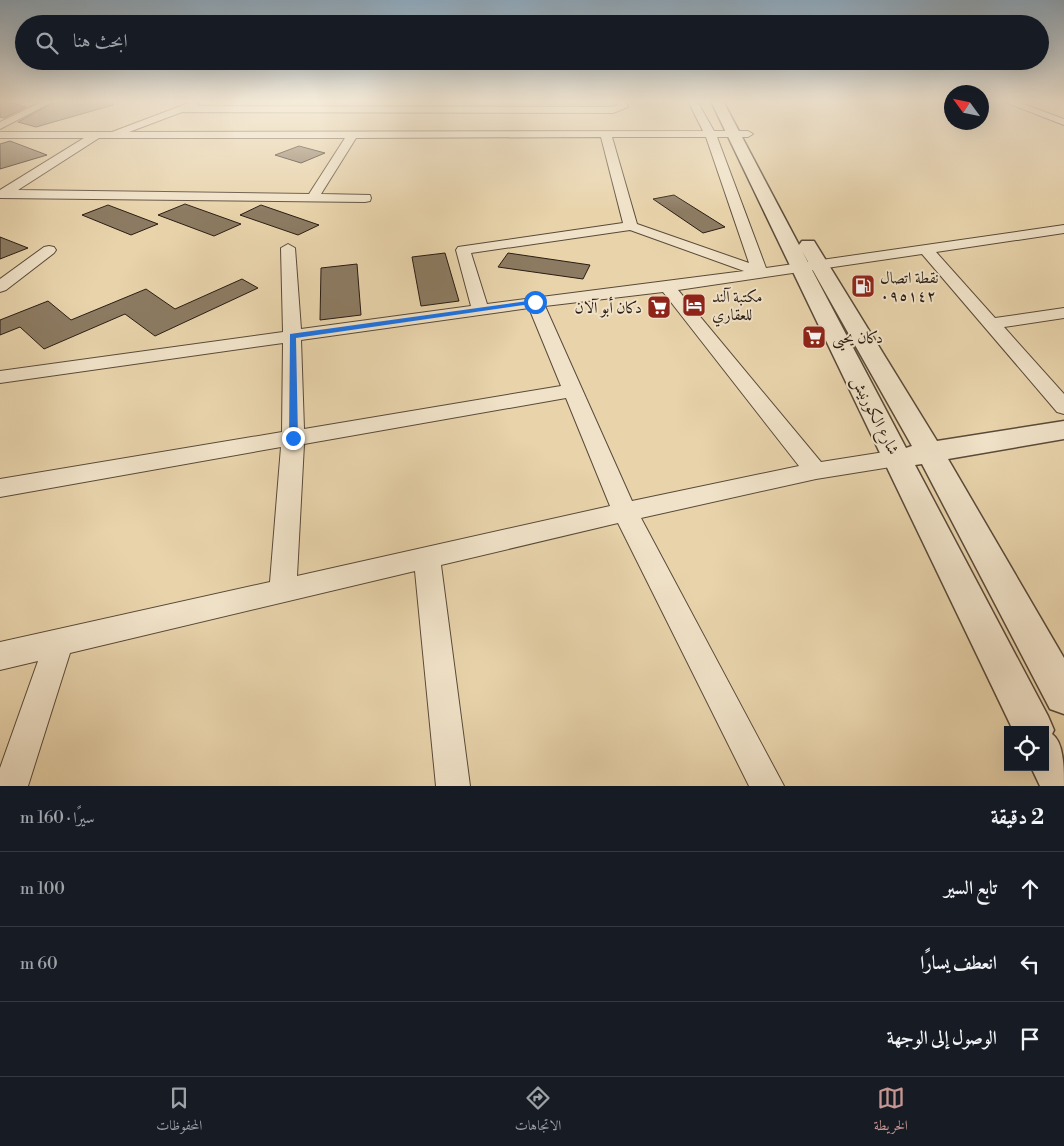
<!DOCTYPE html>
<html lang="ar">
<meta charset="utf-8">
<style>
body{margin:0;font-family:"Libre Bodoni",Amiri,serif;background:#20242c;color:#f1f3f6;direction:rtl}
.controls{position:absolute;right:15px;bottom:15px;display:grid;overflow:hidden;border-radius:0px;box-shadow:0 5px 20px #0002}
.controls button{width:45px;height:45px;display:grid;place-items:center;padding:0;border:0;border-bottom:1px solid #363941;background:#171b24;color:#f1f3f6;font:25px sans-serif}
.compass{position:absolute;left:944px;top:85px;width:45px;height:45px;border-radius:50%;background:#171b24;box-shadow:0 5px 20px #0002;rotate:303deg}
.stop{position:absolute;width:15px;height:15px;margin:-11px;border:4px solid #1a73e8;border-radius:50%;background:#fff}
.stop.end{background:#1a73e8;border-color:#fff;box-shadow:0 1px 5px #0008}
.list{margin:0;padding:0;list-style:none}
h2{display:flex;justify-content:space-between;align-items:center;height:65px;margin:0;padding:0 20px;font-size:21px}
h2 small{font-size:16px;font-weight:400;color:#9ea1a6}
.list li{display:grid;grid-template-columns:32px 1fr auto;gap:15px;align-items:center;box-sizing:border-box;height:75px;padding:0 20px;border-top:1px solid #363941}
.list b{display:block;font-size:19px;white-space:nowrap}
.list em{font-size:16px;font-style:normal;color:#9ea1a6}
.icon{flex:none;width:28px;height:28px;fill:none;stroke:currentColor;stroke-width:2;stroke-linecap:round;stroke-linejoin:round}
.map{position:relative;flex:none;width:1064px;height:786px;overflow:hidden;direction:ltr}
.search{position:absolute;background:#171b24;box-shadow:0 5px 20px #0002;left:15px;right:15px;top:15px;height:55px;display:flex;align-items:center;gap:12px;box-sizing:border-box;padding:0 18px;border-radius:28px;color:#9ea1a6;font-size:19px}
.sheet{height:290px;background:#171b24}
nav{display:flex;justify-content:space-around;align-items:center;box-sizing:border-box;height:70px;border-top:1px solid #363941;background:#171b24;font-size:14px;color:#9ea1a6}
nav a{display:grid;justify-items:center;gap:2px}
nav .on{color:#c59692}
.map>svg:first-child{display:block}
</style>
<div class="map">
<svg width="1064" height="786" viewBox="0 0 1064 786">
<rect width="100%" height="100%" fill="#e8d3ab"/>
<filter id="stains"><feTurbulence type="fractalNoise" baseFrequency=".004" numOctaves="4"/><feColorMatrix values="0 0 0 0 .2 0 0 0 0 .09 0 0 0 0 .02 0 0 0 .5 -.17"/></filter>
<radialGradient id="worn" r=".72"><stop offset=".6" stop-color="#630" stop-opacity="0"/><stop offset="1" stop-color="#630" stop-opacity=".3"/></radialGradient>
<path fill="#c8b491" stroke="#786852" d="M 466,101 L 614,101 L 616,106 L 608,109 L 464,108 Z"/>
<path fill="#8c7b62" stroke="#291c13" d="M 0,101 L 5,101 L 26,107 L 4,118 L 0,117 Z
M 56,101 L 113,101 L 113,105 L 36,127 L 18,122 Z
M 10,141 L 47,155 L 0,169 L 0,144 Z
M 299,146 L 325,153 L 301,163 L 275,155 Z
M 674,195 L 725,227 L 703,233 L 653,199 Z
M 185,204 L 241,224 L 214,236 L 158,215 Z
M 108,205 L 158,224 L 131,235 L 82,215 Z
M 261,205 L 319,225 L 298,235 L 240,215 Z
M 0,237 L 28,248 L 0,259 Z
M 445,253 L 459,301 L 421,306 L 412,257 Z
M 508,253 L 590,265 L 583,279 L 498,267 Z
M 357,264 L 361,315 L 320,320 L 321,268 Z
M 242,279 L 258,288 L 155,336 L 125,314 L 44,349 L 20,327 L 0,335 L 0,320 L 48,301 L 71,320 L 146,289 L 175,309 Z"/>
<g fill="none" stroke-linecap="round" stroke-linejoin="round">
<g stroke="#594a39" stroke-width="2">
<path id="minor" d="M 43,101 L 54,101 L 0,129 L 0,122 Z
M 618,101 L 626,101 L 628,107 L 613,113 L 182,112 L 129,132 L 703,131 L 688,101 L 697,101 L 714,131 L 748,131 L 753,134 L 748,137 L 717,137 L 766,268 L 1064,225 L 1064,233 L 936,252 L 995,318 L 1064,308 L 1064,318 L 1004,327 L 1064,394 L 1064,414 L 1057,412 L 922,254 L 678,290 L 821,462 L 897,450 L 905,452 L 908,458 L 905,464 L 897,466 L 816,479 L 641,518 L 784,786 L 749,786 L 618,523 L 441,565 L 470,786 L 436,786 L 415,571 L 70,653 L 28,786 L 0,786 L 0,768 L 38,661 L 0,670 L 0,642 L 270,582 L 281,447 L 0,497 L 0,479 L 282,432 L 283,343 L 0,383 L 0,371 L 283,332 L 281,248 L 288,244 L 295,248 L 301,329 L 471,306 L 456,250 L 458,247 L 623,223 L 601,137 L 356,138 L 321,194 L 370,195 L 371,198 L 370,201 L 365,202 L 0,198 L 0,190 L 84,138 L 0,138 L 0,132 L 112,132 L 194,101 L 199,104 L 197,106 L 612,107 L 618,105 ZM 612,137 L 706,137 L 749,263 L 637,224 ZM 99,138 L 345,138 L 309,194 L 18,190 ZM 630,230 L 744,271 L 487,304 L 471,253 ZM 663,292 L 799,466 L 632,501 L 545,306 ZM 529,308 L 561,386 L 304,429 L 301,340 ZM 566,398 L 610,506 L 297,576 L 304,444 Z
M 1002,101 L 1015,101 L 1064,119 L 1064,125 Z
M 49,246 L 54,247 L 56,250 L 54,253 L 6,290 L 0,292 L 0,279 L 44,247 Z"/>
</g>
<g stroke="#594a39" stroke-width="3">
<path id="tertiary" d="M 711,101 L 723,101 L 799,245 L 802,241 L 814,241 L 937,441 L 1064,421 L 1064,439 L 948,459 L 1064,658 L 1064,714 L 1050,709 L 922,464 L 915,465 L 1048,716 L 1054,730 L 1052,734 C 1064,742 1064,769 1064,786 L 1040,786 L 1031,767 L 1045,767 L 1045,730 L 1013,730 ZM 802,251 L 912,446 L 906,448 Z"/>
</g>
<use href="#minor" fill="#f0e2c8" fill-rule="evenodd"/>
<use href="#tertiary" fill="#f0e2c8" fill-rule="evenodd"/>
</g>
<linearGradient id="sky" x2="0" y2="1"><stop stop-color="#8ea8bb"/><stop offset="0.48" stop-color="#f5ebd9"/><stop offset="1" stop-color="#f5ebd9" stop-opacity="0"/></linearGradient>
<rect width="1064" height="211" fill="url(#sky)"/>
<path fill="#1a73e8" d="M 535,300 L 538,303 L 296,338 L 298,438 L 293,441 L 289,438 L 290,334 Z"/>
<defs>
<g id="fuel-square" transform="scale(1.25)"><rect x="-9" y="-9" width="18" height="18" rx="4" fill="#8f2418" stroke="#f0e2c8"/><path d="M-5.5-6h7V0h2V4h1.3V-2.5L3-4.5l.8-.8L6-3V5H2.5V1h-1V6h-7ZM-4.2-4.7v3.2H.2V-4.7Z" fill="#fff"/></g>
<g id="hotel-square" transform="scale(1.25)"><rect x="-9" y="-9" width="18" height="18" rx="4" fill="#8f2418" stroke="#f0e2c8"/><path d="M-6-4.5h1.5V1H6V5H4.5V3h-9V5H-6ZM-4 0a1.8 1.8 0 1 1 3.6 0ZM.5 0V-2.5h3Q6-2.5 6 0Z" fill="#fff"/></g>
<g id="supermarket-square" transform="scale(1.25)"><rect x="-9" y="-9" width="18" height="18" rx="4" fill="#8f2418" stroke="#f0e2c8"/><path d="M-6-5.5h2.5l.6 2H6L4.5 2H-2.5L-4.4-4H-6ZM-1.5 3.2a1.3 1.3 0 1 0 .1 0ZM3 3.2a1.3 1.3 0 1 0 .1 0Z" fill="#fff"/></g>
</defs>
<g fill-rule="evenodd">
<use href="#fuel-square" x="863" y="286"/>
<use href="#hotel-square" x="694" y="305"/>
<use href="#supermarket-square" x="659" y="307"/>
<use href="#supermarket-square" x="814" y="337"/>
</g>
<g text-anchor="middle" stroke-width="4" stroke-linejoin="round" paint-order="stroke">
<g font-size="16" fill="#291c13" stroke="#f0e2c8" text-anchor="start">
<text x="880" y="283">نقطة اتصال<tspan x="880" dy="18">٠٩٥١٤٢</tspan></text>
<text x="712" y="302">مكتبة آلند<tspan x="712" dy="18">للعقاري</tspan></text>
<text x="642" y="313" text-anchor="end">دكان أبو آلان</text>
<text x="832" y="343">دكان يحيى</text>
</g>
<g font-size="16" fill="#291c13" stroke="#f0e2c8">
<text transform="translate(876 415) rotate(63)" y="6">شارع الكورنيش</text>
</g>
</g>
<rect width="100%" height="100%" filter="url(#stains)"/>
<rect width="100%" height="100%" fill="url(#worn)"/>
</svg>
<div class="controls">
<button><svg class="icon" aria-label="locate" viewBox="0 0 24 24"><circle cx="12" cy="12" r="6"/><path d="M12 2v4M12 18v4M2 12h4M18 12h4"/></svg></button>
</div>
<svg class="compass" viewBox="-18 -18 36 36"><path d="M0-13l5 13h-10z" fill="#e53935"/><path d="M0 13l5-13h-10z" fill="#9ea1a6"/></svg>
<div class="stop" style="left:535px;top:302px"></div>
<div class="stop end" style="left:293px;top:438px"></div>
<div class="search"><svg class="icon" aria-label="search" viewBox="0 0 24 24"><circle cx="10" cy="10" r="6"/><path d="M15 15l6 6"/></svg>ابحث هنا</div>
</div>
<section class="sheet">
<h2>2 دقيقة<small>سيرًا · 160 m</small></h2>
<ul class="list">
<li><svg class="icon" aria-label="ahead" viewBox="0 0 24 24"><path d="M12 20V5M6 11l6-6 6 6"/></svg><div><b>تابع السير</b></div><em>100 m</em></li>
<li><svg class="icon" aria-label="left" viewBox="0 0 24 24"><path d="M17 20v-9H6M10 6l-5 5 5 5"/></svg><div><b>انعطف يسارًا</b></div><em>60 m</em></li>
<li><svg class="icon" aria-label="arrive" viewBox="0 0 24 24"><path d="M6 21V4h12l-3 4 3 4H6"/></svg><div><b>الوصول إلى الوجهة</b></div></li>
</ul>
</section>
<nav>
<a class="on"><svg class="icon" aria-label="map" viewBox="0 0 24 24"><path d="M3 6l6-2 6 2 6-2v14l-6 2-6-2-6 2zM9 4v14M15 6v14"/></svg>الخريطة</a>
<a><svg class="icon" aria-label="directions" viewBox="0 0 24 24"><path d="M12 3l9 9-9 9-9-9zM9 14v-3h6M13 9l2 2-2 2"/></svg>الاتجاهات</a>
<a><svg class="icon" aria-label="saved" viewBox="0 0 24 24"><path d="M7 4h10v16l-5-4-5 4z"/></svg>المحفوظات</a>
</nav>
